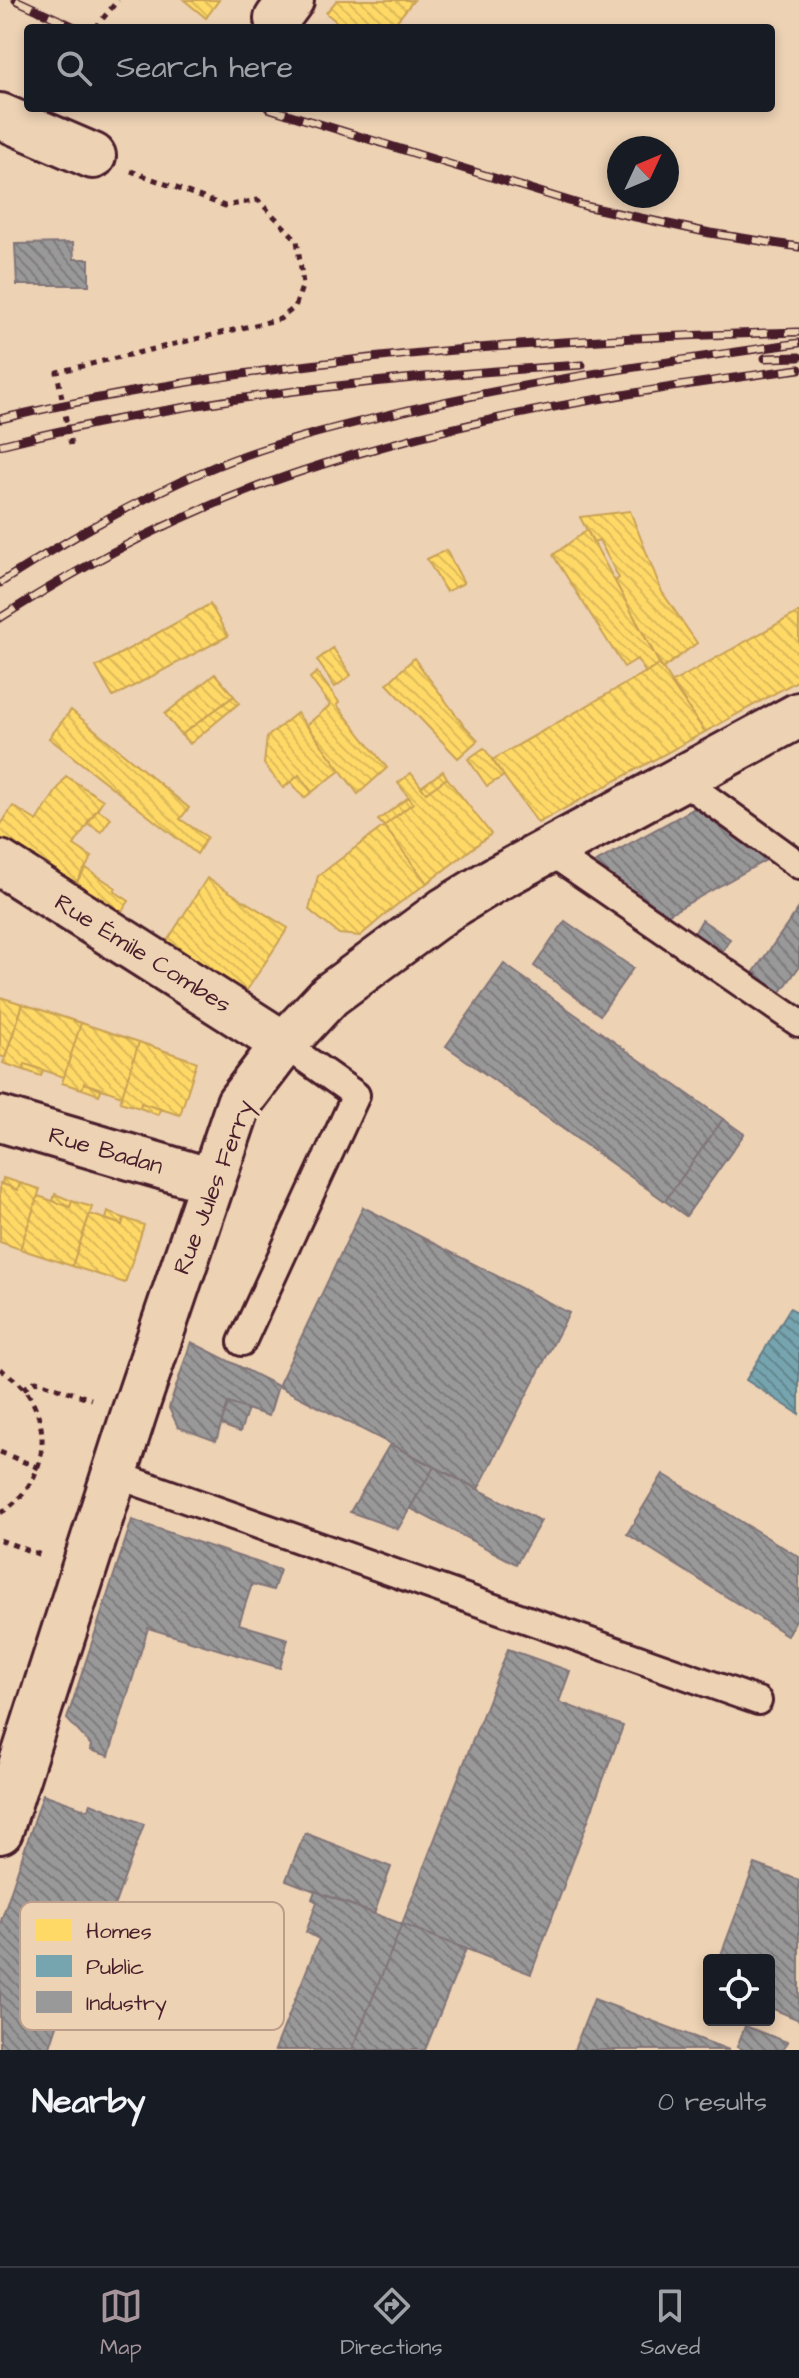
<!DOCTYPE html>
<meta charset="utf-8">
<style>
body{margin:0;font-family:"Architects Daughter",sans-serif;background:#20242c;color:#f1f3f6}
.controls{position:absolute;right:24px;bottom:24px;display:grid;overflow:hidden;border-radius:8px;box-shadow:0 4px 12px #0003}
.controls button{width:72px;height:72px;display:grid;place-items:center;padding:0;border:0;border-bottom:2px solid #363941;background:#171b24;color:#f1f3f6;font:40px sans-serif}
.compass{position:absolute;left:607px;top:136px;width:72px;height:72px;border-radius:50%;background:#171b24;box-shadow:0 4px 12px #0003;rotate:46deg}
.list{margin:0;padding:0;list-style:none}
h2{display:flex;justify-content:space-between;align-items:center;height:104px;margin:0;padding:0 32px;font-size:34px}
h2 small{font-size:26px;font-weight:400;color:#9ea1a6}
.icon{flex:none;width:44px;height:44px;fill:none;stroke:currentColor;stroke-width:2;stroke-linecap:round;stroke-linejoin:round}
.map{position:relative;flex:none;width:799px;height:2050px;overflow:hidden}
.search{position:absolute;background:#171b24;box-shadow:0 4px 12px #0003;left:24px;right:24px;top:24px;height:88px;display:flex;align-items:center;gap:20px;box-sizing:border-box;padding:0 28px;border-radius:8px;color:#9ea1a6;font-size:30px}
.sheet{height:216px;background:#171b24}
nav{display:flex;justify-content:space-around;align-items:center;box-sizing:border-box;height:112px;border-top:2px solid #363941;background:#171b24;font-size:22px;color:#9ea1a6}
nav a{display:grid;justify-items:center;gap:4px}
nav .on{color:#a6949b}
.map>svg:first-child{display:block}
</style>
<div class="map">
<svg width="799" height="2050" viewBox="0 0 799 2050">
<defs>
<pattern id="homes-back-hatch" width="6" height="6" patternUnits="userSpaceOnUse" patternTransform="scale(2)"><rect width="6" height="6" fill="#ffd966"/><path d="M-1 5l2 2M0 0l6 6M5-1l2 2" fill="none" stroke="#dcba59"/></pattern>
<pattern id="public-back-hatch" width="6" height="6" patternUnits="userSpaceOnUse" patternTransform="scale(2)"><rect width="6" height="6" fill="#76a5af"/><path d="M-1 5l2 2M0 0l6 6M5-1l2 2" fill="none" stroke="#63868f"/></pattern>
<pattern id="industry-back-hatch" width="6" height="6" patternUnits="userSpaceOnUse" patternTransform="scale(2)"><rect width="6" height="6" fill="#999"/><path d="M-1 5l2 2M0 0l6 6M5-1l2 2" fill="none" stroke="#7f7c7d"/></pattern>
</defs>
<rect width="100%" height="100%" fill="#edd2b4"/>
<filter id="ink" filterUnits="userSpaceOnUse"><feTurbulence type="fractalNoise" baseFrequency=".0125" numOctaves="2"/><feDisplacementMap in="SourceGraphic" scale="16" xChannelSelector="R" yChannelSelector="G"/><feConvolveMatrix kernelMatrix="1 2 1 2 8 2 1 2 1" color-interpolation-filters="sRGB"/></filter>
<g filter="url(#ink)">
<path fill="url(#homes-back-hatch)" stroke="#c9a154" stroke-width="2" d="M 184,0 L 219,0 L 206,18 Z
M 337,0 L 414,0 L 391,28 L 344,28 L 326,13 Z
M 630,511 L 662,592 L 697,643 L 662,669 L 615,581 L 619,578 L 599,540 L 593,542 L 580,517 Z
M 587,530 L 660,664 L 646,673 L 637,659 L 624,667 L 553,555 Z
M 446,550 L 464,583 L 446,592 L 427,559 Z
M 210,604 L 228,636 L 113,697 L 96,667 Z
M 799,612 L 799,680 L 705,732 L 671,683 Z
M 333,648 L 351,675 L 335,687 L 317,660 Z
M 414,658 L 462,723 L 478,740 L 458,758 L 387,684 Z
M 660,664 L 705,732 L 538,823 L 492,760 Z
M 317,672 L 339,702 L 337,705 L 387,768 L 358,794 L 307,725 L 330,705 L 310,678 Z
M 215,674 L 234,696 L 181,735 L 165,714 Z
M 234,696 L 239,703 L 190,744 L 181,735 Z
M 71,710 L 189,808 L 180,819 L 207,837 L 197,854 L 49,738 Z
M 297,713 L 341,770 L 312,792 L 299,775 L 283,788 L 264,764 L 267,737 Z
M 484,748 L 504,776 L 487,786 L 468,759 Z
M 443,771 L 447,778 L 426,793 L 421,787 Z
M 411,773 L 426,793 L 447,778 L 491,834 L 427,883 L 384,826 L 413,803 L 398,783 Z
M 299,775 L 312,792 L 304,798 L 291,782 Z
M 66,776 L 103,800 L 74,845 L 92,857 L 72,889 L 0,843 L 0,826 L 13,806 L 37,821 Z
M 409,797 L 413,803 L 384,826 L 378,820 Z
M 97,809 L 111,818 L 101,832 L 87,823 Z
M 384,826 L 427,883 L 394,907 L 360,936 L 339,934 L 309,910 L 318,876 Z
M 86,868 L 116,888 L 114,891 L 129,901 L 120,914 L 72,889 Z
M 207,878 L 288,928 L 243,996 L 164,946 Z
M 0,997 L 23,1004 L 6,1058 L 0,1056 Z
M 23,1004 L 81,1023 L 64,1077 L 25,1064 L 24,1070 L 3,1063 Z
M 81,1023 L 139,1042 L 122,1096 L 84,1083 L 82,1089 L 62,1083 Z
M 139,1042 L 197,1062 L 180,1115 L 141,1103 L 140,1108 L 120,1102 Z
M 25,1064 L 43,1070 L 41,1076 L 24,1070 Z
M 84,1083 L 101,1090 L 99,1095 L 82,1089 Z
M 141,1103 L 160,1109 L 158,1115 L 140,1108 Z
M 3,1178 L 20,1183 L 18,1190 L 2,1184 Z
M 0,1183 L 18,1190 L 20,1183 L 40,1189 L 20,1249 L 0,1242 Z
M 55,1194 L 72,1201 L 70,1207 L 53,1201 Z
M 38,1196 L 70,1207 L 72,1201 L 92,1207 L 72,1266 L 20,1249 Z
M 108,1212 L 124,1218 L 122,1225 L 106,1219 Z
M 90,1214 L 122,1225 L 124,1218 L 144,1225 L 125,1283 L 72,1266 Z"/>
<path fill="url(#public-back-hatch)" stroke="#697d87" stroke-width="2" d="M 790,1308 L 799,1313 L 799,1414 L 746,1380 Z"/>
<path fill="url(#industry-back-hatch)" stroke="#817478" stroke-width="2" d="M 73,243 L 74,259 L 89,259 L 89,285 L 17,285 L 15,244 Z
M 695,808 L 768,859 L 667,915 L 594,863 Z
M 799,908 L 799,967 L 778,996 L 751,976 Z
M 702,920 L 730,939 L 721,954 L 694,934 Z
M 565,921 L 633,968 L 600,1015 L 534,966 Z
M 504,964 L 723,1119 L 665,1201 L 446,1046 Z
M 723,1119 L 744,1134 L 686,1216 L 665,1201 Z
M 363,1207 L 569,1313 L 478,1489 L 278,1386 Z
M 191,1342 L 278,1386 L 269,1416 L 228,1403 L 216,1441 L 178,1427 L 169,1408 Z
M 228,1403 L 248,1409 L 240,1432 L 221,1425 Z
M 390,1444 L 434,1467 L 398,1529 L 350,1512 Z
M 434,1467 L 541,1521 L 516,1564 L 410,1508 Z
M 663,1474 L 799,1557 L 799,1615 L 787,1635 L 627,1534 Z
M 132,1520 L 280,1570 L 273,1590 L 252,1584 L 239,1624 L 288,1639 L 280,1668 L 148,1628 L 109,1756 L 90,1750 L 91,1745 L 67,1719 Z
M 508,1649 L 570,1671 L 559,1702 L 623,1726 L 531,1974 L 402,1924 Z
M 43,1794 L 88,1810 L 91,1803 L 144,1824 L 106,1928 L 90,1924 L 49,2050 L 0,2050 L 0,1924 Z
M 305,1833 L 391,1867 L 374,1914 L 286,1880 Z
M 755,1864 L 799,1880 L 799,2020 L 769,2007 L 769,1960 L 719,1960 Z
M 315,1891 L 402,1924 L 352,2050 L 275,2050 L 319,1939 L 306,1932 L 317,1902 L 312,1899 Z
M 402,1924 L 466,1949 L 425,2050 L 352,2050 Z
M 594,1999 L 729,2050 L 574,2050 Z
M 745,2026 L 787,2042 L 783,2050 L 744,2050 L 737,2047 Z"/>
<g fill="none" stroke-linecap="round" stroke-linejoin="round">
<g stroke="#4a1f2b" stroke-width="32">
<path id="lane" d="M 682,780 L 799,865
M 549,851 L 799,1023
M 242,1342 L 356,1095 L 284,1044
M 114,1474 L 758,1701"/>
</g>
<g stroke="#4a1f2b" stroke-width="50">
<path id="street" d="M 277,19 L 291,0
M 0,116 L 93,156
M 0,863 L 284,1044
M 0,1119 L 212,1181
M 0,1831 L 134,1413 L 239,1103 L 284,1044 L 330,995 L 445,910 L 494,880 L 799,715"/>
</g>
<path stroke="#4a1f2b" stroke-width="5" stroke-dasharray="6 6" stroke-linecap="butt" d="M 95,28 L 118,0
M 71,445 L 57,372 L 280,319 L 295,307 L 303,284 L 297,240 L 258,200 L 225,206 L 131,171
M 0,1369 C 12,1377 24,1386 31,1399 C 54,1439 40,1490 0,1513
M 23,1389 L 36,1381 L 91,1399
M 0,1452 L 39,1468
M 0,1540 L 41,1555"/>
<use href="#lane" stroke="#edd2b4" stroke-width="26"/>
<use href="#street" stroke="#edd2b4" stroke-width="44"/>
<g stroke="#4a1f2b" stroke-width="9">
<path id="rail" d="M 16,0 L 77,28
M 268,108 L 585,206 L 710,233 L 799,247
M 765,358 L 799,357
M 0,419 C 262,358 531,339 799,332
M 0,445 C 190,398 386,377 582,365
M 0,583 C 65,541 131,503 202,472 C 257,448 317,432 375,418 C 515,383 657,363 799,343
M 0,618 C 83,565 172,518 265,484 C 438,421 618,393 799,369"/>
</g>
<use href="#rail" stroke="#edd2b4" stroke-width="6" stroke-dasharray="18" stroke-linecap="butt"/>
</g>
</g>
<g text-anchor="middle" stroke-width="8" stroke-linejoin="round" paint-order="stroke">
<g font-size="24" fill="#4a1f2b" stroke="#edd2b4">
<text transform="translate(143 953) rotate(32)" y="8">Rue Émile Combes</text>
<text transform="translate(106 1150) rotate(16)" y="8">Rue Badan</text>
<text transform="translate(213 1187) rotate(-69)" y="8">Rue Jules Ferry</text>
</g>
</g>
<rect x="20" y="1902" width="264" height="128" rx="12" fill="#edd2b4" stroke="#bc9c8b" stroke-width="2"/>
<rect x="36" y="1919" width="36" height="22" fill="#ffd966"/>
<rect x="36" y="1955" width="36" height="22" fill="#76a5af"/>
<rect x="36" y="1991" width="36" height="22" fill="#999"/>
<g font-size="22" fill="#4a1f2b">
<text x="86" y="1938">Homes</text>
<text x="86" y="1974">Public</text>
<text x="86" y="2010">Industry</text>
</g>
</svg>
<div class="controls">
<button><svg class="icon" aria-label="locate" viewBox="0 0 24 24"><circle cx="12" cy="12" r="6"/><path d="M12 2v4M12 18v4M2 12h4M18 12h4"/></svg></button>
</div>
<svg class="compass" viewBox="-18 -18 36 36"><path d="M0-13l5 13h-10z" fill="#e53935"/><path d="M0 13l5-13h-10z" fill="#9ea1a6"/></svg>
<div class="search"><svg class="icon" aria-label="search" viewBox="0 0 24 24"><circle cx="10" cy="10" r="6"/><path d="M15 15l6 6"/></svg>Search here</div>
</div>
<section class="sheet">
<h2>Nearby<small>0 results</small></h2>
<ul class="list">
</ul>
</section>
<nav>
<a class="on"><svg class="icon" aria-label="map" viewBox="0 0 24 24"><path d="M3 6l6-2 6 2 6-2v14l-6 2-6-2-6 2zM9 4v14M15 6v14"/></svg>Map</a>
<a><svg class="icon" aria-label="directions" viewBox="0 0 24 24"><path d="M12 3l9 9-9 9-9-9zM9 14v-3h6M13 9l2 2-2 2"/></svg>Directions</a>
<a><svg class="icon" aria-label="saved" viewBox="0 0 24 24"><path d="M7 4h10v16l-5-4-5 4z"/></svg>Saved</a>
</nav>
